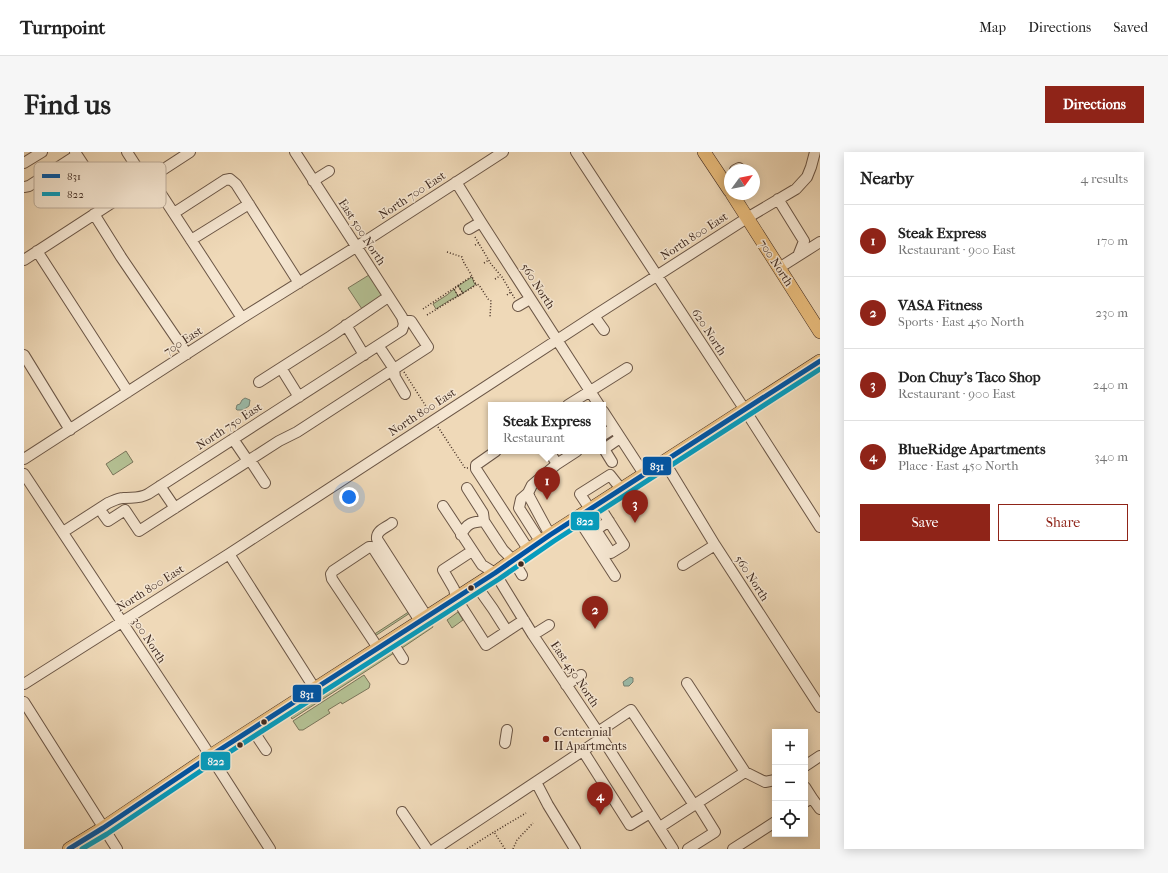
<!DOCTYPE html>
<meta charset="utf-8">
<style>
body{margin:0;font-family:"IM FELL French Canon",serif;background:#f6f6f6;color:#222}
.controls{position:absolute;right:12px;bottom:12px;display:grid;overflow:hidden;border-radius:0px;box-shadow:0 2px 10px #0003}
.controls button{width:36px;height:36px;display:grid;place-items:center;padding:0;border:0;border-bottom:1px solid #e0e0e0;background:#fff;color:#222;font:20px sans-serif}
.compass{position:absolute;left:700px;top:12px;width:36px;height:36px;border-radius:50%;background:#fff;box-shadow:0 2px 10px #0003;rotate:57deg}
.you{position:absolute;left:325px;top:345px;width:14px;height:14px;margin:-10px;border:3px solid #fff;border-radius:50%;background:#1a73e8;box-shadow:0 0 0 6px #1a73e833}
.badge{display:grid;place-items:center;width:26px;height:26px;border-radius:50%;background:#8f2418;color:#fff;font-size:13px;font-weight:700}
.pin{position:absolute;translate:-50% -33px;filter:drop-shadow(0 1px 2px #0008)}
.pin::after{content:'';position:absolute;top:21px;width:14px;height:12px;background:inherit;clip-path:polygon(0 0,100% 0,50% 100%)}
.popup{position:absolute;left:464px;top:250px;width:118px;height:52px;box-sizing:border-box;display:grid;place-content:center;border-radius:0px;background:#fff;filter:drop-shadow(0 1px 3px #0005);font-size:13px;white-space:nowrap;color:#767676}
.popup b{font-size:15px;color:#222}
.popup::after{content:'';position:absolute;left:50%;top:100%;margin-left:-8px;border:8px solid transparent;border-top-color:#fff}
.list{margin:0;padding:0;list-style:none}
h2{display:flex;justify-content:space-between;align-items:center;height:52px;margin:0;padding:0 16px;font-size:17px}
h2 small{font-size:13px;font-weight:400;color:#767676}
.list li{display:grid;grid-template-columns:26px 1fr auto;gap:12px;align-items:center;box-sizing:border-box;height:72px;padding:0 16px;border-top:1px solid #e0e0e0}
.list b{display:block;font-size:15px;white-space:nowrap}
.list p{margin:0;font-size:13px;white-space:nowrap;color:#767676}
.list em{font-size:13px;font-style:normal;color:#767676}
.actions{display:flex;gap:8px;padding:12px 16px}
.actions a{flex:1;padding:9px 0;border:1px solid #8f2418;border-radius:0px;text-align:center;font-size:14px;color:#8f2418}
.actions .main{background:#8f2418;color:#fff}
.icon{flex:none;width:22px;height:22px;fill:none;stroke:currentColor;stroke-width:2;stroke-linecap:round;stroke-linejoin:round}
.map{position:relative;flex:none;width:796px;height:697px;overflow:hidden;border-radius:0px}
header{display:flex;align-items:center;gap:24px;box-sizing:border-box;height:56px;padding:0 20px;background:#fff;border-bottom:1px solid #e0e0e0}
header strong{font-size:19px}
nav{display:flex;gap:22px;margin-inline-start:auto;font-size:14px}
.intro{display:flex;align-items:center;justify-content:space-between;box-sizing:border-box;height:96px;padding:0 24px}
h1{margin:0;font-size:28px}
.button{padding:10px 18px;border-radius:0px;background:#8f2418;color:#fff;font-size:14px;font-weight:700}
main{display:flex;gap:24px;padding:0 24px}
aside{flex:1;background:#fff;border-radius:0px;box-shadow:0 2px 10px #0003}
.map>svg:first-child{display:block}
</style>
<header>
<strong>Turnpoint</strong>
<nav><a>Map</a><a>Directions</a><a>Saved</a></nav>
</header>
<div class="intro"><h1>Find us</h1><a class="button">Directions</a></div>
<main>
<div class="map">
<svg width="796" height="697" viewBox="0 0 796 697">
<rect width="100%" height="100%" fill="#efd9b8"/>
<filter id="stains"><feTurbulence type="fractalNoise" baseFrequency=".005" numOctaves="4"/><feColorMatrix values="0 0 0 0 .2 0 0 0 0 .09 0 0 0 0 .02 0 0 0 .5 -.17"/></filter>
<radialGradient id="worn" r=".72"><stop offset=".6" stop-color="#630" stop-opacity="0"/><stop offset="1" stop-color="#630" stop-opacity=".3"/></radialGradient>
<path fill="#b4c093" stroke="#7a755a" d="M 345,123 L 358,143 L 338,157 L 324,136 Z
M 448,125 L 450,131 L 452,132 L 439,141 L 434,134 Z
M 430,137 L 434,144 L 426,148 L 412,157 L 409,152 L 423,143 Z
M 102,299 L 109,310 L 89,323 L 82,312 Z
M 386,459 L 386,461 L 351,484 L 349,483 Z
M 434,460 L 439,468 L 428,476 L 423,468 Z
M 408,473 L 409,475 L 378,496 L 377,493 Z
M 368,499 L 370,501 L 268,567 L 267,565 Z
M 340,523 L 346,532 L 345,536 L 318,552 L 317,550 L 304,558 L 306,561 L 279,578 L 275,578 L 269,569 Z"/>
<path fill="#9bbba9" stroke="#768172" d="M 221,246 L 226,248 L 225,254 L 219,258 L 213,258 L 212,257 L 213,253 L 216,252 L 218,248 Z
M 606,525 L 609,526 L 609,530 L 605,534 L 600,534 L 599,530 Z"/>
<g fill="none" stroke-linecap="round" stroke-linejoin="round">
<g stroke="#6b5646" stroke-width="12">
<path id="minor" d="M 51,0 L 85,52
M 103,0 L 121,28
M 552,0 L 721,258 L 796,375
M 0,11 L 18,0
M 711,18 L 715,16
M 126,25 L 218,166
M 289,29 L 305,19
M 432,30 L 457,70 L 575,253
M 0,35 L 5,34 L 53,3
M 754,47 L 780,89 L 774,104
M 150,61 L 201,28 L 206,27 L 212,32 L 275,131
M 70,62 L 97,105 L 163,202
M 445,77 L 457,70
M 167,88 L 225,52
M 13,99 L 104,240
M 0,108 L 166,0
M 755,116 L 796,90
M 494,154 L 506,147
M 570,164 L 580,178
M 322,173 L 340,203
M 358,199 L 370,217 L 371,225 L 381,242
M 0,203 L 46,278
M 257,216 L 275,245
M 235,230 L 307,184 L 364,145
M 544,253 L 603,216
M 579,259 L 620,322
M 579,283 L 590,276
M 209,287 L 224,309 L 228,311 L 241,331
M 472,299 L 452,313 L 452,317 L 504,397
M 525,299 L 533,312
M 0,307 L 218,166 L 340,90 L 479,0
M 640,309 L 691,393 L 796,555
M 588,310 L 580,297 L 596,286
M 0,322 L 178,591 L 246,697
M 136,334 L 151,356
M 443,336 L 459,361 L 460,369 L 479,398 L 489,408 L 498,423
M 504,341 L 497,347 L 495,356 L 516,389
M 574,352 L 600,393 L 587,401 L 572,378 L 585,369
M 419,354 L 458,413 L 471,421 L 509,483 L 578,586 L 649,697
M 566,357 L 556,342 L 586,323 L 597,337
M 79,362 L 84,369 L 101,358 L 115,379 L 255,289 L 273,280 L 404,195 L 387,169 L 380,169
M 553,365 L 591,424
M 368,371 C 362,376 352,378 353,387 L 403,465
M 39,380 L 84,351 C 89,349 94,346 99,346 C 109,345 115,347 124,342 L 378,178 L 380,172 L 378,165 L 271,0
M 437,383 C 443,371 448,370 460,369
M 526,383 L 506,346 L 504,341 L 508,333 L 533,312 L 553,299
M 448,399 L 419,418 L 430,437 L 432,446 L 462,493 L 500,468
M 205,402 L 291,537
M 659,413 L 691,393
M 452,433 L 469,457 L 483,479
M 509,483 L 525,473
M 367,488 L 379,507
M 354,496 L 308,427 L 307,422 L 309,419 L 345,395 L 348,395 L 351,399 L 396,469
M 663,531 L 721,620 L 741,630 L 751,628
M 0,532 L 205,402 L 570,164 L 723,66 L 772,37 L 783,25 L 787,15 L 791,0
M 542,533 L 557,523
M 0,550 L 93,697
M 228,577 L 242,598
M 574,580 L 607,558 L 670,653
M 481,591 L 483,578
M 559,599 L 606,673 L 626,661
M 781,614 L 796,604
M 512,630 L 524,653 L 551,697
M 781,635 L 788,646
M 781,650 L 788,646 L 796,657
M 378,660 L 403,697
M 636,675 L 721,620
M 411,697 L 578,586
M 664,697 L 691,680 L 673,651
M 709,697 L 751,670"/>
</g>
<g stroke="#3f2a20" stroke-width="14">
<path id="major" d="M 680,0 L 706,39
M 708,42 L 796,180
M 45,697 L 79,676 L 186,604 L 471,421 L 489,408 L 526,383 L 796,209"/>
</g>
<path stroke="#3f2a20" stroke-width="1.5" stroke-dasharray="1 2" stroke-linecap="butt" d="M 451,85 L 467,112 L 478,125 L 491,147
M 451,93 L 455,91
M 423,100 L 438,105 L 439,109 L 448,124 L 449,127 L 451,131 L 455,133 L 464,147 L 467,149 L 466,165
M 460,111 L 465,108
M 471,127 L 476,124
M 434,134 L 439,141 L 434,144 L 430,137 Z
M 483,143 L 487,140
M 399,157 L 448,124
M 403,163 L 454,132
M 380,220 L 405,259
M 414,275 L 441,316 L 444,316
M 443,697 L 470,680
M 481,697 L 470,680 L 502,661
M 489,697 L 493,688 L 509,671"/>
<use href="#minor" stroke="#f5e6d1" stroke-width="10"/>
<use href="#major" stroke="#e8bc7c" stroke-width="13"/>
<g stroke="#f5e6d1" stroke-width="8">
<path id="bus-1" d="M 45,697 L 79,676 L 186,604 L 471,421 L 526,383 L 796,209"/>
</g>
<g stroke="#f5e6d1" stroke-width="8">
<path id="bus-2" d="M 58,697 L 83,682 L 190,610 L 475,427 L 530,389 L 796,217"/>
</g>
<use href="#bus-1" stroke="#0055a4" stroke-width="5"/>
<use href="#bus-2" stroke="#069cbd" stroke-width="5"/>
</g>
<g fill="#3f2a20" stroke="#f5e6d1" stroke-width="1.5">
<circle cx="497" cy="412" r="3.5"/>
<circle cx="447" cy="436" r="3.5"/>
<circle cx="240" cy="570" r="3.5"/>
<circle cx="216" cy="593" r="3.5"/>
</g>
<circle fill="#8f2418" stroke="#f5e6d1" stroke-width="1.5" cx="522" cy="587" r="4"/>
<g text-anchor="middle" stroke-width="3" stroke-linejoin="round" paint-order="stroke">
<g font-size="12" fill="#3f2a20" stroke="#f5e6d1">
<text transform="translate(388 43) rotate(-33)" y="4">North 700 East</text>
<text transform="translate(338 80) rotate(57)" y="4">East 500 North</text>
<text transform="translate(670 84) rotate(-33)" y="4">North 800 East</text>
<text transform="translate(752 111) rotate(57)" y="4">700 North</text>
<text transform="translate(514 134) rotate(57)" y="4">560 North</text>
<text transform="translate(685 180) rotate(57)" y="4">620 North</text>
<text transform="translate(159 189) rotate(-33)" y="4">700 East</text>
<text transform="translate(398 260) rotate(-33)" y="4">North 800 East</text>
<text transform="translate(205 274) rotate(-33)" y="4">North 750 East</text>
<text transform="translate(728 426) rotate(57)" y="4">560 North</text>
<text transform="translate(126 436) rotate(-32)" y="4">North 800 East</text>
<text transform="translate(125 488) rotate(57)" y="4">300 North</text>
<text transform="translate(551 522) rotate(56)" y="4">East 450 North</text>
</g>
<g font-size="12" fill="#3f2a20" stroke="#f5e6d1" text-anchor="start">
<text x="530" y="584">Centennial<tspan x="530" dy="14">II Apartments</tspan></text>
</g>
</g>
<rect x="10" y="10" width="132" height="46" rx="6" fill="#f5e6d1" stroke="#beae9c" stroke-width="1"/>
<rect x="18" y="22" width="18" height="4" fill="#0055a4"/>
<rect x="18" y="40" width="18" height="4" fill="#069cbd"/>
<g font-size="11" fill="#3f2a20">
<text x="43" y="28">831</text>
<text x="43" y="46">822</text>
</g>
<g stroke="#f5e6d1" stroke-width="1.5">
<rect x="618" y="304" width="30" height="20" rx="4" fill="#0055a4"/>
<rect x="546" y="359" width="30" height="20" rx="4" fill="#069cbd"/>
<rect x="268" y="532" width="30" height="19" rx="4" fill="#0055a4"/>
<rect x="176" y="599" width="31" height="20" rx="4" fill="#069cbd"/>
</g>
<g font-size="11" text-anchor="middle" font-weight="bold" fill="#fff">
<text x="633" y="318">831</text>
<text x="561" y="373">822</text>
<text x="283" y="546">831</text>
<text x="192" y="613">822</text>
</g>
<rect width="100%" height="100%" filter="url(#stains)"/>
<rect width="100%" height="100%" fill="url(#worn)"/>
</svg>
<div class="controls">
<button>+</button>
<button>−</button>
<button><svg class="icon" aria-label="locate" viewBox="0 0 24 24"><circle cx="12" cy="12" r="6"/><path d="M12 2v4M12 18v4M2 12h4M18 12h4"/></svg></button>
</div>
<svg class="compass" viewBox="-18 -18 36 36"><path d="M0-13l5 13h-10z" fill="#e53935"/><path d="M0 13l5-13h-10z" fill="#767676"/></svg>
<div class="you"></div>
<div class="pin badge" style="left:523px;top:348px">1</div>
<div class="popup"><b>Steak Express</b>Restaurant</div>
<div class="pin badge" style="left:571px;top:477px">2</div>
<div class="pin badge" style="left:611px;top:371px">3</div>
<div class="pin badge" style="left:576px;top:663px">4</div>
</div>
<aside>
<h2>Nearby<small>4 results</small></h2>
<ul class="list">
<li><span class="badge">1</span><div><b>Steak Express</b><p>Restaurant · 900 East</p></div><em>170 m</em></li>
<li><span class="badge">2</span><div><b>VASA Fitness</b><p>Sports · East 450 North</p></div><em>230 m</em></li>
<li><span class="badge">3</span><div><b>Don Chuy’s Taco Shop</b><p>Restaurant · 900 East</p></div><em>240 m</em></li>
<li><span class="badge">4</span><div><b>BlueRidge Apartments</b><p>Place · East 450 North</p></div><em>340 m</em></li>
</ul>
<div class="actions"><a class="main">Save</a><a>Share</a></div>
</aside>
</main>
